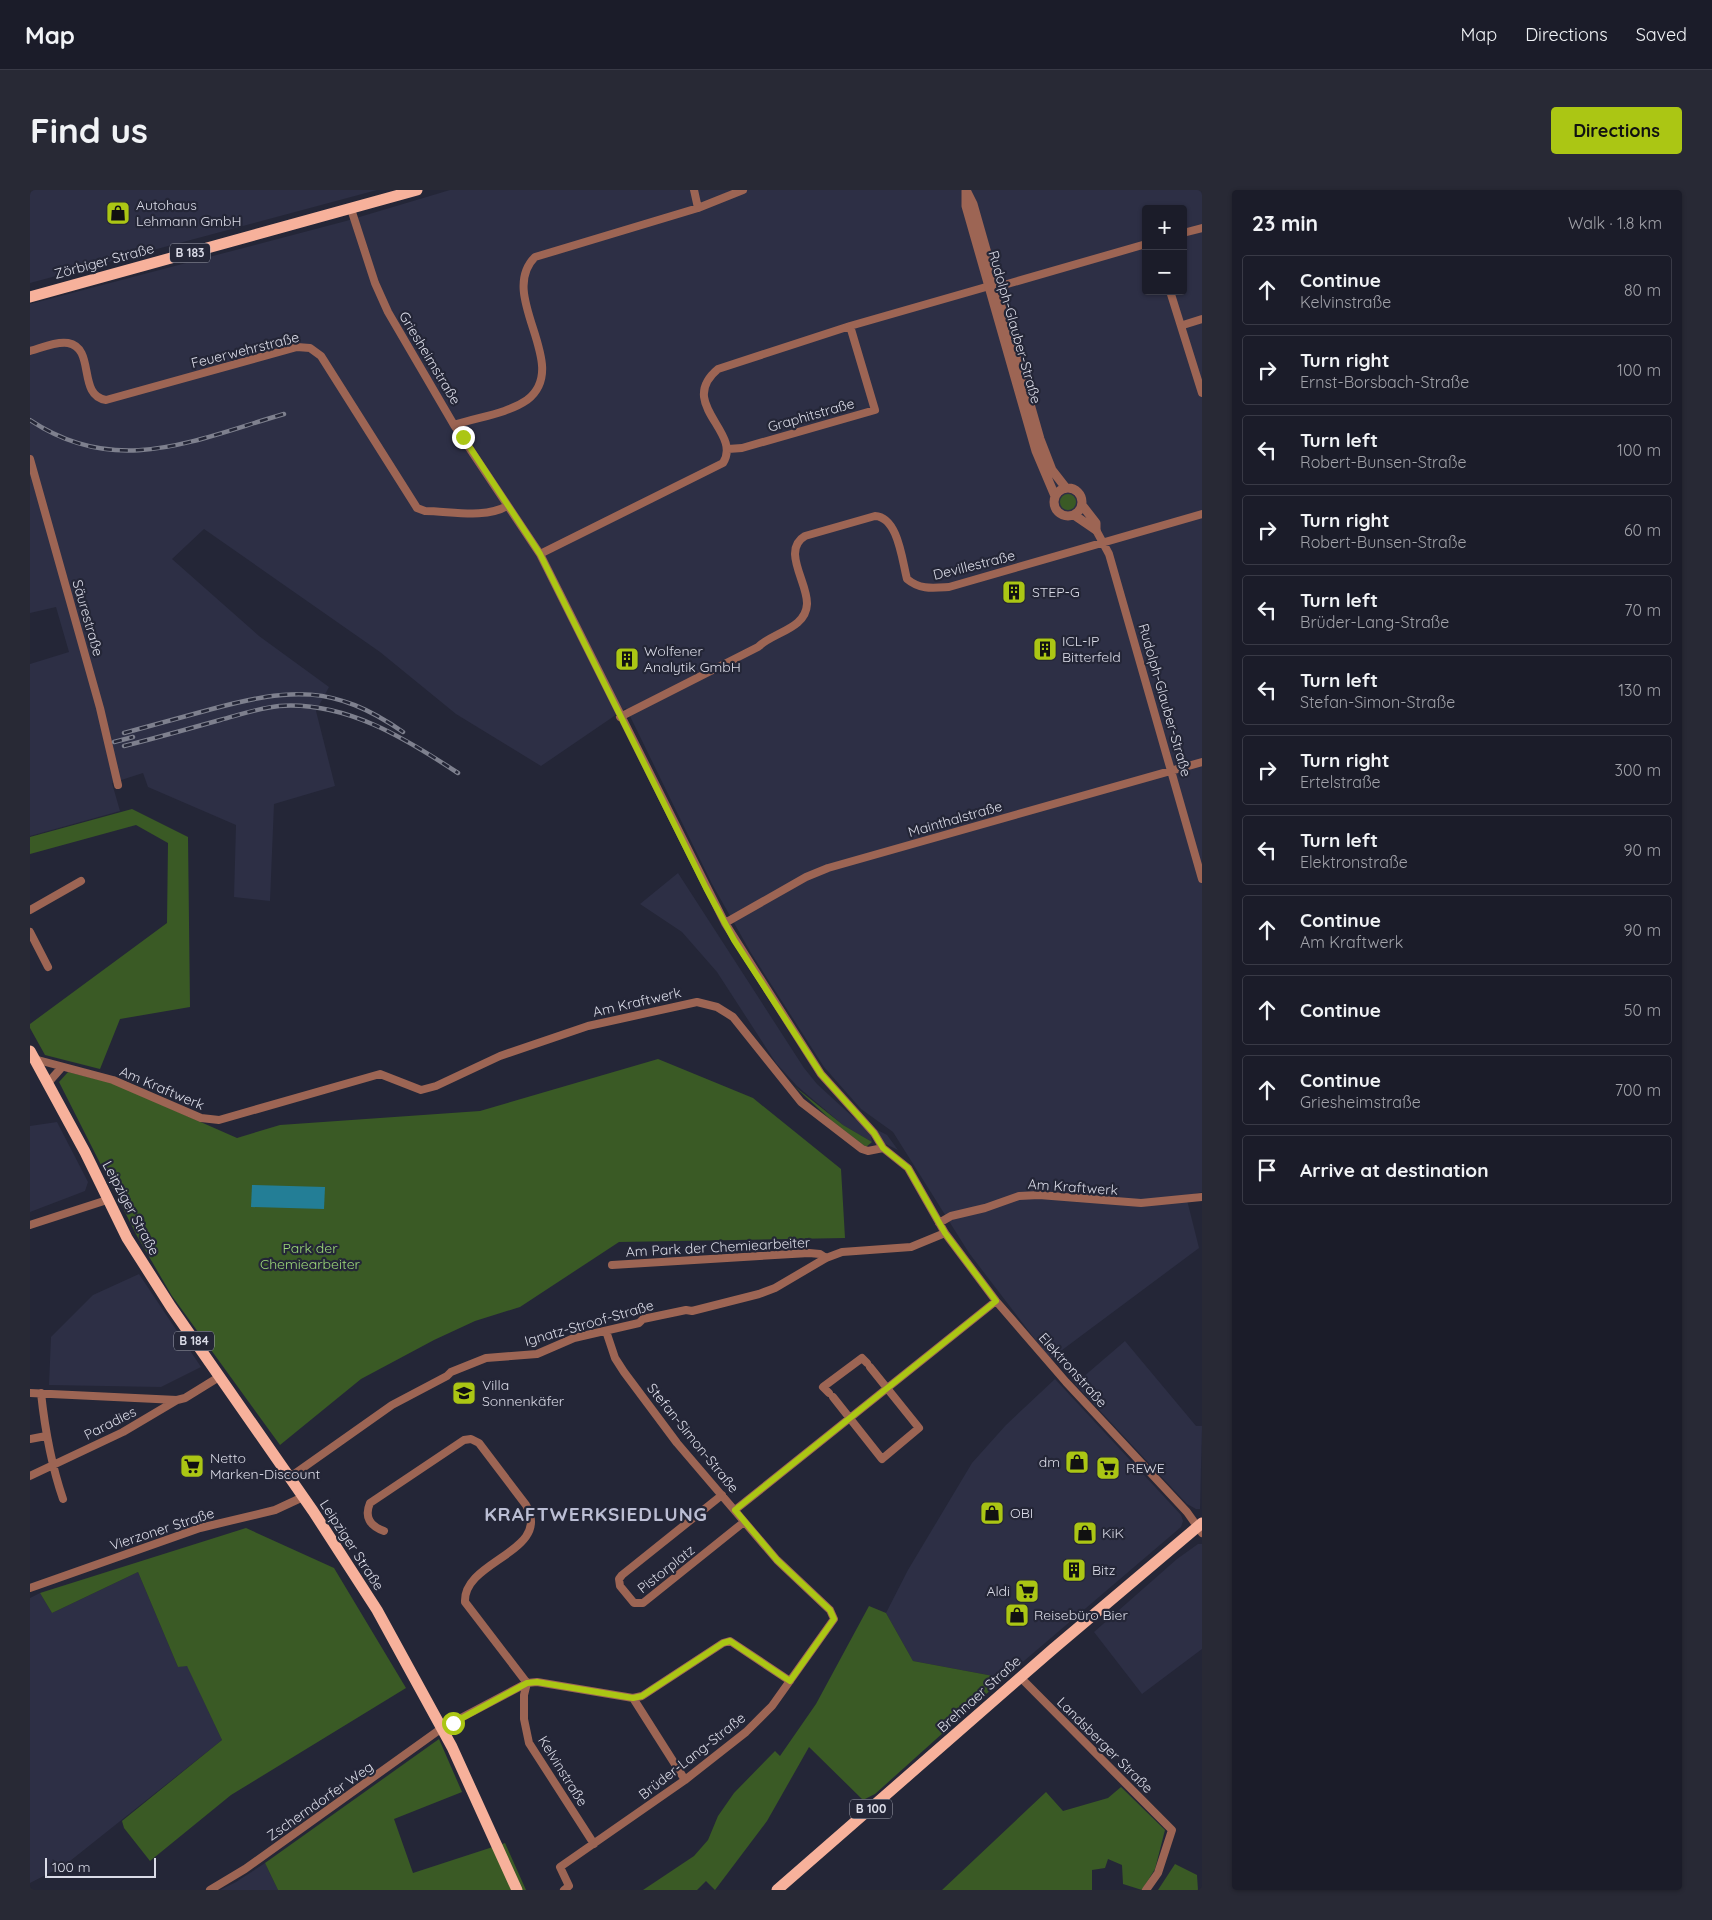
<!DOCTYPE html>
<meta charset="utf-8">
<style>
body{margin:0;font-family:Quicksand,sans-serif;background:#282935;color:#f1f3f6}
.controls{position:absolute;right:15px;top:15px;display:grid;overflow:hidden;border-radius:5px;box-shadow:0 1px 4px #0004}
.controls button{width:45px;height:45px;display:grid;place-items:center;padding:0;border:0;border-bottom:1px solid #393a46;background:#1b1c29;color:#f1f3f6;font:25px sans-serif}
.scale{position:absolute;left:15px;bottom:12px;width:111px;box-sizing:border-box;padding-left:5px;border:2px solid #dadbe7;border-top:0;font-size:14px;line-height:18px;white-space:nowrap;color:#dadbe7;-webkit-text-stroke:4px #242637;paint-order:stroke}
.stop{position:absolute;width:15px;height:15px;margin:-11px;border:4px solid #abc614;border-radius:50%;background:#fff}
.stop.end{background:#abc614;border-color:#fff;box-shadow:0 1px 5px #0008}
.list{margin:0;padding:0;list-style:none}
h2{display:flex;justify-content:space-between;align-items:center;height:65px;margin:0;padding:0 20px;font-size:21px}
h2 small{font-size:16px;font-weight:400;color:#a0a1a8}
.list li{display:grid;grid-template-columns:32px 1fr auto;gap:15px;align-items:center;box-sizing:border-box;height:70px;margin:0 10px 10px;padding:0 10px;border:1px solid #393a46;border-radius:5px}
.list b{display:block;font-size:19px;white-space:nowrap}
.list p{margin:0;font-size:16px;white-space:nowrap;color:#a0a1a8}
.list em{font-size:16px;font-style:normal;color:#a0a1a8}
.icon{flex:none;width:28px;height:28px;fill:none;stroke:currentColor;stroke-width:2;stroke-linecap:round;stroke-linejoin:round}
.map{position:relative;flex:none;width:1172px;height:1700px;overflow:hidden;border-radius:5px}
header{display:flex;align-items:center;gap:30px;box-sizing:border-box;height:70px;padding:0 25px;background:#1b1c29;border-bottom:1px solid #393a46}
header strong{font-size:24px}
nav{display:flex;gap:28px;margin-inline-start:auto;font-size:18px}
.intro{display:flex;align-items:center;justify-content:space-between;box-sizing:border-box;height:120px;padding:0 30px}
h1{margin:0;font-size:35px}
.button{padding:12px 22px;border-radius:5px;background:#abc614;color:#111;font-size:18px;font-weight:700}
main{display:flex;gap:30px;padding:0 30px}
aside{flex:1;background:#1b1c29;border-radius:5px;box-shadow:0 1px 4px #0004}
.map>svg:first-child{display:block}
</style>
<header>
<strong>Map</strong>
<nav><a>Map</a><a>Directions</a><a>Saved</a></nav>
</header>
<div class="intro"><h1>Find us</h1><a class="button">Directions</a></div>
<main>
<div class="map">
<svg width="1172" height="1700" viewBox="0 0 1172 1700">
<rect width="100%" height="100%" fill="#242637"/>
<path fill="#2d2f45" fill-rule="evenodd" d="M 0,0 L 347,0 L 0,93 Z
M 420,0 L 1172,0 L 1172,1002 L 1156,1006 L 1169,1058 L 1020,1169 L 939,1063 L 863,942 L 831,919 L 794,877 L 721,763 L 682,694 L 596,518 L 511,576 L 426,524 L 350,462 L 174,339 L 142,369 L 229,446 L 299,497 L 286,521 L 305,596 L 244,614 L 240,711 L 204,707 L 206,635 L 118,597 L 113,583 L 82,593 L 90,621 L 0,646 L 0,474 L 39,462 L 26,417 L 0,423 L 0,114 L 316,31 ZM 1116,19 L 1153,19 L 1153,101 L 1116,101 Z
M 648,683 L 774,878 L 787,894 L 824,928 L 857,945 L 868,960 L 841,947 L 842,952 L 813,935 L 767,896 L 746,873 L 687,782 L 652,742 L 610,714 Z
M 27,932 L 58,992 L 55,1001 L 0,1022 L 0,936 Z
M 109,1084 L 171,1177 L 131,1197 L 19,1195 L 21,1147 L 63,1105 Z
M 1095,1151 L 1166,1236 L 1172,1236 L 1170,1319 L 1166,1319 L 1157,1314 L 1045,1194 Z
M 1025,1189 L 1151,1325 L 1153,1331 L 1151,1337 L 974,1488 L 883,1471 L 856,1423 L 878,1380 L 942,1273 L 976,1235 Z
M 1168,1354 L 1172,1354 L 1172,1459 L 1112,1504 L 1064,1442 L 1147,1369 Z
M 108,1382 L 148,1477 L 157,1475 L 192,1550 L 35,1675 L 0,1693 L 0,1408 L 10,1403 L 22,1423 Z
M 235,1673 L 248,1700 L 190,1700 L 206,1692 Z"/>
<path fill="#3a5a25" d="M1030 312a8 8 0 1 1 16 0a8 8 0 1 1-16 0Z
M 102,619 L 158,647 L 160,817 L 90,829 L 70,879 L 15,865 L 0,838 L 0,834 L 137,733 L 138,653 L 106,635 L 0,664 L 0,647 Z
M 628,869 L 723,908 L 811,979 L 815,1048 L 589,1052 L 490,1117 L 445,1131 L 404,1150 L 331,1189 L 250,1255 L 142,1106 L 107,1046 L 29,892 L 38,882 L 82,893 L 207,948 L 250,935 L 450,921 Z
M 764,896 L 813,935 L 842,952 L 836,957 L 802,931 Z
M 216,1338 L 304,1378 L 376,1498 L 201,1605 L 120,1671 L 94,1638 L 92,1631 L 192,1550 L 157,1476 L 148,1477 L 108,1382 L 22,1423 L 10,1403 Z
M 839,1416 L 856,1423 L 883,1471 L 974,1488 L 845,1604 L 833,1610 L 779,1557 L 737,1631 L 685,1700 L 676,1691 L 667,1700 L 613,1700 L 664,1666 L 678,1650 L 688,1626 L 704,1603 L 745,1561 L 750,1566 L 786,1514 Z
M 409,1549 L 432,1602 L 364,1629 L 383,1683 L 475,1653 L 496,1700 L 248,1700 L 235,1673 Z
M 1091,1597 L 1135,1640 L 1125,1679 L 1112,1700 L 1093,1694 L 1092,1675 L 1078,1669 L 1075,1678 L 1062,1680 L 1062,1700 L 912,1700 L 1016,1602 L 1033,1621 L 1078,1608 Z
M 1145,1674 L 1167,1685 L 1168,1700 L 1128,1700 Z"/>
<path fill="#237e96" d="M 222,995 L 295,997 L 294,1019 L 221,1017 Z"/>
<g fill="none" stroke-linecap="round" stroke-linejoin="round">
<path stroke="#9d6554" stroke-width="8" d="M 664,0 L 668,18
M 321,19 L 345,93 L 358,122 L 424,235 L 510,364 L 695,733 L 791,884 L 844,943 L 853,958
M 1153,43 L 1172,38
M 967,97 L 1116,54
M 1140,101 L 1172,203
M 1153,135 L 1172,129
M 0,161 C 11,158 27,151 38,153 C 66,158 47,206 76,210 L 267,157 L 280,158 L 291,166 L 387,318 L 395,321 C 420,321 455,329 477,316
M 424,235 C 447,227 477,224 497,210 C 543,175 466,106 505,67 L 668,18 L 713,0
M 698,259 L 712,258 L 845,220 L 820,136
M 0,269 L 70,518 L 88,595
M 1066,340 L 1079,364 L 1172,689
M 510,364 L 693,273 C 713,242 646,214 688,179 L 820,136 L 963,95
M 590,527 L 728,457 C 743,442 776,439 777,414 C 778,393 751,360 775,346 L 845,326 C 868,327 872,370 877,389 C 890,400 903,398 919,397 L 1172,324
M 0,720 L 51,691
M 695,733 L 776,687 L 798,678 L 1172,572
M 0,742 L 18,777
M 4,869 L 83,890 L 171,928 L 189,930 L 350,884 L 391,900 L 406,896 L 470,866 L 558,836 L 667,812 L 687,817 L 703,827 L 771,912 L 832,959 L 838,961 L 853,958 L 878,978 L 915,1043 L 966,1111 L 1036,1192 L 1157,1322 L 1172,1343
M 17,894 L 32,877
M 909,1033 L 921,1026 L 955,1018 L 989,1006 L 1009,1005 L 1111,1013 L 1172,1007
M 0,1035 L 77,1010
M 582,1075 L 779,1063 L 790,1064 L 796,1068
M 0,1203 L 147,1210 L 155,1208 L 189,1187
M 11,1203 C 15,1240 21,1274 33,1309
M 799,1203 L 793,1197 L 832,1168 L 837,1173
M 803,1207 L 852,1269 L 889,1238 L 840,1177
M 0,1249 L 16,1246
M 0,1286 L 93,1242 L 147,1210
M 260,1287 L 362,1215 L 417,1186 L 421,1182 L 456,1168 L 507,1164 L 544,1148 L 609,1133 L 613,1129 L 656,1120 L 662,1121 L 729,1104 L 745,1098 L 796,1068 L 812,1062 L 881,1057 L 915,1043
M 692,1305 L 592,1385 L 589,1389 L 590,1396 L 604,1413 L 613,1413 L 714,1332
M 705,1320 L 966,1111
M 354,1341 C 340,1336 334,1327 340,1313 L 434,1250 L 441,1249 L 449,1253 L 496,1315 C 523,1362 433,1370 435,1412 L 497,1493 L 507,1492 L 603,1508 L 655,1590
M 0,1398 L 170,1338 L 245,1320 L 273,1307
M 990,1487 L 1142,1640 L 1128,1683 L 1116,1700
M 497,1493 L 494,1505 L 494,1529 L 499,1553 L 564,1654
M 603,1508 L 612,1506 L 693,1453 L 700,1451 L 760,1491
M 180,1700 L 215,1679 L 412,1538 L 497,1493
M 534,1700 L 539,1696 L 530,1677 L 655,1590 L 716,1542 L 742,1516 L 804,1429 L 800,1420 L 747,1370 L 647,1253 L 594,1182 L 585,1168 L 576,1141"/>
<path stroke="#9d6554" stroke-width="9" d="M 936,1 L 936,16 L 1006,261 L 1025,306
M 937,2 L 943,14 L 1010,249 L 1022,280 L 1036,298
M1024 312a14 14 0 1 1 28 0a14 14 0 1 1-28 0Z
M 1052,315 L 1066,333 L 1066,340
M 1044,325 L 1066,340"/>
<path stroke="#f7b19b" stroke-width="11" d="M 0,107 L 387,0
M 0,861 L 55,962 L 97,1048 L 141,1117 L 283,1321 L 347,1420 L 422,1557 L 487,1700
M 747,1700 L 1023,1459 L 1172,1333"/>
<g stroke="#7e808e" stroke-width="4.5">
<path id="rail" d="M 0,230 C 87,288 164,250 254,224
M 94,543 C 124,535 153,527 182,519 C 261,498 303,494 373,542
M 84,552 L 103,547
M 94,556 C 126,548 158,539 190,530 C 209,525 229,518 249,516 C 315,511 375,548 428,583"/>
</g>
<use href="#rail" stroke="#242637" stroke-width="2.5" stroke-dasharray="8" stroke-linecap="butt"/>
</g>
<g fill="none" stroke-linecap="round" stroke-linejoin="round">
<path stroke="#abc614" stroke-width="6" d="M 423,1533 L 497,1493 L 507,1492 L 603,1508 L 612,1506 L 693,1453 L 700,1451 L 760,1491 L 804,1429 L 800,1420 L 747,1370 L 705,1320 L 966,1111 L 915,1043 L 878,978 L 853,958 L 844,943 L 791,884 L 704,750 L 676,698 L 510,364 L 433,247"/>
</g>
<defs>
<g id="shop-square" transform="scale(1.25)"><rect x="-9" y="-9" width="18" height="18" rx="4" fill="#abc614" stroke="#242637"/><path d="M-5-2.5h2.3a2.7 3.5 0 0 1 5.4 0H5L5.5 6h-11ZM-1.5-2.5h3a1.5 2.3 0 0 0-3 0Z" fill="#111"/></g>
<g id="building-square" transform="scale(1.25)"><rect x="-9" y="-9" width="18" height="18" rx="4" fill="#abc614" stroke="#242637"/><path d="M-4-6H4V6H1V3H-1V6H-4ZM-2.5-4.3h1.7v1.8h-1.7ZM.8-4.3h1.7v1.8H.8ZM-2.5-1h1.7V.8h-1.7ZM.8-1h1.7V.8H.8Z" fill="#111"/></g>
<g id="school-square" transform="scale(1.25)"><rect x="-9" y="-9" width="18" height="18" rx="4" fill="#abc614" stroke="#242637"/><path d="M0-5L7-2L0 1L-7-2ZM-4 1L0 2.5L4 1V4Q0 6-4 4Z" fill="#111"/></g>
<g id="supermarket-square" transform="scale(1.25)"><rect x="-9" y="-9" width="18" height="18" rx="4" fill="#abc614" stroke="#242637"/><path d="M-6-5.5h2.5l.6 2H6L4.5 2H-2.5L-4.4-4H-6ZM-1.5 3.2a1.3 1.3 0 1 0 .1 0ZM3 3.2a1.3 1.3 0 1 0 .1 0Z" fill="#111"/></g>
</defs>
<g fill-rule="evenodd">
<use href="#shop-square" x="88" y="23"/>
<use href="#building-square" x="984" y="402"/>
<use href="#building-square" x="1015" y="459"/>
<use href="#building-square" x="597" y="469"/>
<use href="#school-square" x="434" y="1203"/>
<use href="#shop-square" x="1047" y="1272"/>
<use href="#supermarket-square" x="162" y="1276"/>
<use href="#supermarket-square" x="1078" y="1278"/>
<use href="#shop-square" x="962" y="1323"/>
<use href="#shop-square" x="1055" y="1343"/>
<use href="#building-square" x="1044" y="1380"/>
<use href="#supermarket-square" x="997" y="1401"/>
<use href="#shop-square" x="987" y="1425"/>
</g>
<g text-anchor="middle" stroke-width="4.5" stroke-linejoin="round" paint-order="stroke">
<g fill="#242637" stroke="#a3a5b2" stroke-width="1">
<rect x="140" y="53.5" width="40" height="19" rx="4"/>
<rect x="144" y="1141.5" width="40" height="19" rx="4"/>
<rect x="820" y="1609.5" width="42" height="19" rx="4"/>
</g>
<g font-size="12" font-weight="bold" fill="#dadbe7">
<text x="160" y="67">B 183</text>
<text x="164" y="1155">B 184</text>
<text x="841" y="1623">B 100</text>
</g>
<g font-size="14" fill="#dadbe7" stroke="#242637" text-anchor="start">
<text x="106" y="20">Autohaus<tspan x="106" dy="16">Lehmann GmbH</tspan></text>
<text x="1002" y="407">STEP-G</text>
<text x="1032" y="456">ICL-IP<tspan x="1032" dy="16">Bitterfeld</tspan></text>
<text x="614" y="466">Wolfener<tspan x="614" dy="16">Analytik GmbH</tspan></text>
<text x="452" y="1200">Villa<tspan x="452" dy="16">Sonnenkäfer</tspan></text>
<text x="180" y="1273">Netto<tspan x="180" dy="16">Marken-Discount</tspan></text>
<text x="1030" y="1277" text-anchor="end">dm</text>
<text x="1096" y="1283">REWE</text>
<text x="980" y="1328">OBI</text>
<text x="1072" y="1348">KiK</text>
<text x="1062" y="1385">Bitz</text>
<text x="980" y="1406" text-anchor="end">Aldi</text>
<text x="1004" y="1430">Reisebüro Bier</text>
</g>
<g font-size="14" fill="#dadbe7" stroke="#242637">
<text transform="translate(74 71) rotate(-15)" y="5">Zörbiger Straße</text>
<text transform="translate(985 137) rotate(74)" y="5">Rudolph-Glauber-Straße</text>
<text transform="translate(215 160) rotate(-14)" y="5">Feuerwehrstraße</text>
<text transform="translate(400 168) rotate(59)" y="5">Griesheimstraße</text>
<text transform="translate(781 225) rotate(-16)" y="5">Graphitstraße</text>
<text transform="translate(944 375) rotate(-14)" y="5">Devillestraße</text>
<text transform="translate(58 428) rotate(74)" y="5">Säurestraße</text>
<text transform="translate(1135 510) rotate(74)" y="5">Rudolph-Glauber-Straße</text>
<text transform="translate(925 629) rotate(-16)" y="5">Mainthalstraße</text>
<text transform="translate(607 812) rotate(-13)" y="5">Am Kraftwerk</text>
<text transform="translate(132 898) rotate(23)" y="5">Am Kraftwerk</text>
<text transform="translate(1043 997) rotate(4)" y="5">Am Kraftwerk</text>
<text transform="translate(101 1018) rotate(62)" y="5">Leipziger Straße</text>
<text transform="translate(688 1057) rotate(-3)" y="5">Am Park der Chemiearbeiter</text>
<text transform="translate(559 1133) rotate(-16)" y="5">Ignatz-Stroof-Straße</text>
<text transform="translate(1043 1180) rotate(48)" y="5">Elektronstraße</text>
<text transform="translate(80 1233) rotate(-27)" y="5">Paradies</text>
<text transform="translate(663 1248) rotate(51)" y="5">Stefan-Simon-Straße</text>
<text transform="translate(132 1339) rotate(-18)" y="5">Vierzoner Straße</text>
<text transform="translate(322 1355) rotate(57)" y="5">Leipziger Straße</text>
<text transform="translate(636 1379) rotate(-38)" y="5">Pistorplatz</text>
<text transform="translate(949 1504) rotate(-42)" y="5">Brehnaer Straße</text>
<text transform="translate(1075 1555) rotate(45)" y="5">Landsberger Straße</text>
<text transform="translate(662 1566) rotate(-38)" y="5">Brüder-Lang-Straße</text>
<text transform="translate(533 1581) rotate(58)" y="5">Kelvinstraße</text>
<text transform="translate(290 1611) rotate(-35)" y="5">Zscherndorfer Weg</text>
</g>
<g font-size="14" fill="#9dd979" stroke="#242637">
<text x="280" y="1063">Park der<tspan x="280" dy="16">Chemiearbeiter</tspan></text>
</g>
<g font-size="19" font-weight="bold" letter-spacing="1" fill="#bbbed4" stroke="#242637">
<text x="566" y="1331">KRAFTWERKSIEDLUNG</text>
</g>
</g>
</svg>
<div class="controls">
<button>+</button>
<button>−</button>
</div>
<div class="scale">100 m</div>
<div class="stop" style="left:423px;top:1533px"></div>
<div class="stop end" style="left:433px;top:247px"></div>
</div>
<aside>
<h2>23 min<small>Walk · 1.8 km</small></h2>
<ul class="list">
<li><svg class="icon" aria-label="ahead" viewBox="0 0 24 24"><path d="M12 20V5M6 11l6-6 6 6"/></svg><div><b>Continue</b><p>Kelvinstraße</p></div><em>80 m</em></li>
<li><svg class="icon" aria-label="right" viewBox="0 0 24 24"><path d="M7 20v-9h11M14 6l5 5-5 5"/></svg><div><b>Turn right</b><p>Ernst-Borsbach-Straße</p></div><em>100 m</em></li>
<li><svg class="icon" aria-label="left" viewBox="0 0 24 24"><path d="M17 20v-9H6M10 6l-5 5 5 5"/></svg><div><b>Turn left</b><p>Robert-Bunsen-Straße</p></div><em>100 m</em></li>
<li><svg class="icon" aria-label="right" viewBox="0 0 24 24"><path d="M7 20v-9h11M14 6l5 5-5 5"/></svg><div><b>Turn right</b><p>Robert-Bunsen-Straße</p></div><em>60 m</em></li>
<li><svg class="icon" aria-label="left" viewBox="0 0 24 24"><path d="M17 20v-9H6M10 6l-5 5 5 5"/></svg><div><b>Turn left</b><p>Brüder-Lang-Straße</p></div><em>70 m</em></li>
<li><svg class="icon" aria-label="left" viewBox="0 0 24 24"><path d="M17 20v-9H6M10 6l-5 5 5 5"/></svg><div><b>Turn left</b><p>Stefan-Simon-Straße</p></div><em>130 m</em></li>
<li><svg class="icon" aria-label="right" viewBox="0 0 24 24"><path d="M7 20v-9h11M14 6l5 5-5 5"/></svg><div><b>Turn right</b><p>Ertelstraße</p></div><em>300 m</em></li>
<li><svg class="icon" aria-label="left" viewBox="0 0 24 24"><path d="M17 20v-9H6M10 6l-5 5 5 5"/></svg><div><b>Turn left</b><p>Elektronstraße</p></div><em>90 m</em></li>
<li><svg class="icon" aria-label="ahead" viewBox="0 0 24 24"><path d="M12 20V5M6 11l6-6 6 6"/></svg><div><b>Continue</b><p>Am Kraftwerk</p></div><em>90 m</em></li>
<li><svg class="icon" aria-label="ahead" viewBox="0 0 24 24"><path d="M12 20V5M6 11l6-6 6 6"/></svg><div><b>Continue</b></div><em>50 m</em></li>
<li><svg class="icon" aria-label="ahead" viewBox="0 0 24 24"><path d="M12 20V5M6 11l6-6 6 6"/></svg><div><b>Continue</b><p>Griesheimstraße</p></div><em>700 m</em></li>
<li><svg class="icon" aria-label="arrive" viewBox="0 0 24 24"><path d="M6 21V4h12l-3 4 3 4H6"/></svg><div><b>Arrive at destination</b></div></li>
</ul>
</aside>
</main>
